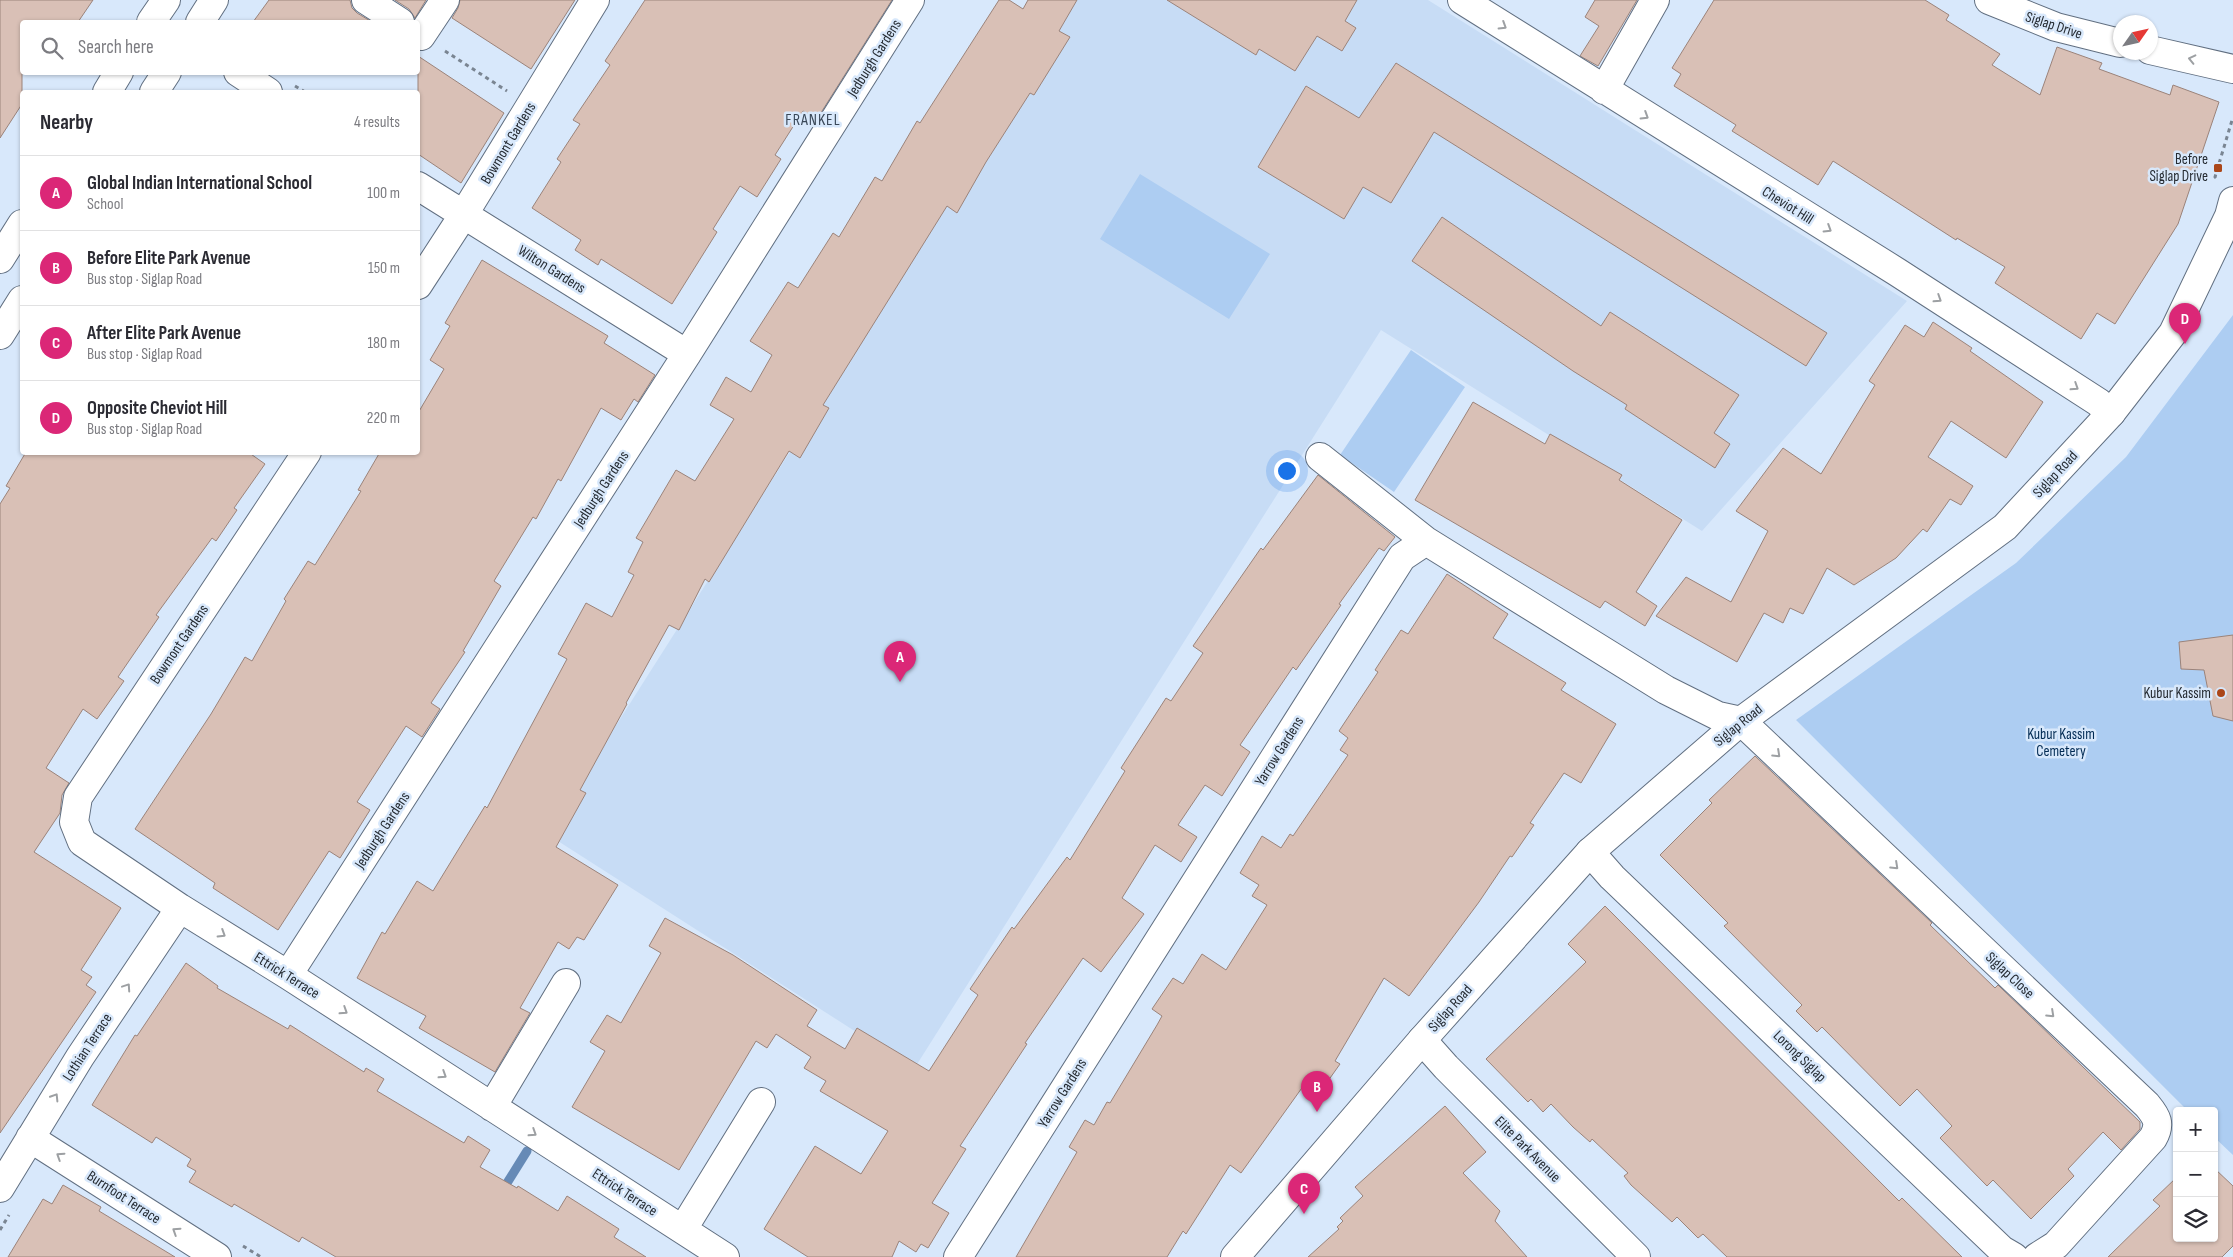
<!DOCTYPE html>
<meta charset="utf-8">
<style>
body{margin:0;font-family:"Sofia Sans Condensed",sans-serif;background:#f2f2f3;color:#2b2b33}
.controls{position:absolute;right:15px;bottom:15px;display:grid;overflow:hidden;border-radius:5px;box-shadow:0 1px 4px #0004}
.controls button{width:45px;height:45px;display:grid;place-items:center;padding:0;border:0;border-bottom:1px solid #e1e1e2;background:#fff;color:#2b2b33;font:25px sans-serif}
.compass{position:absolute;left:2113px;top:15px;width:45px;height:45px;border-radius:50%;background:#fff;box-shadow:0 1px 4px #0004;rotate:56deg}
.you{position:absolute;left:1286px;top:470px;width:18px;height:18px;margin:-12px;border:4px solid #fff;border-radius:50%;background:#1a73e8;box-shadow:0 0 0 8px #1a73e833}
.badge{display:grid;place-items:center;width:32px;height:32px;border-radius:50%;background:#db2777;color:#fff;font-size:16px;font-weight:700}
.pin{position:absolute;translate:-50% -41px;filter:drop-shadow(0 1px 2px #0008)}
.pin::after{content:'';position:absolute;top:26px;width:18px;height:15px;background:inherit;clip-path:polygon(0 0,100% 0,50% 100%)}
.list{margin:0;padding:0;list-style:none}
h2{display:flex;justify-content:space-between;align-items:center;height:65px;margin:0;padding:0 20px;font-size:21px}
h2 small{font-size:16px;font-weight:400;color:#7c7c81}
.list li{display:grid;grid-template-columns:32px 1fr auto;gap:15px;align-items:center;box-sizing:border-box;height:75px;padding:0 20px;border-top:1px solid #e1e1e2}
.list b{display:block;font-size:19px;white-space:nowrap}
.list p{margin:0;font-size:16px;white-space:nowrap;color:#7c7c81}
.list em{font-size:16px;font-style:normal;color:#7c7c81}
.icon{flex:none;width:28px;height:28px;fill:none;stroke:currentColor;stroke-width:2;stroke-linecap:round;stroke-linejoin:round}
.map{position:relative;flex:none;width:2233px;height:1257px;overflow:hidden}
.search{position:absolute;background:#fff;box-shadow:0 1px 4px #0004;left:20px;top:20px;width:400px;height:55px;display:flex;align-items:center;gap:12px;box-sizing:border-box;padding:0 18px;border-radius:5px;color:#7c7c81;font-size:19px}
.panel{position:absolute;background:#fff;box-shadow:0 1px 4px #0004;left:20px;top:90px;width:400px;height:365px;border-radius:5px}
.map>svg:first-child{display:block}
</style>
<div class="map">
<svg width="2233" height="1257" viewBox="0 0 2233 1257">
<rect width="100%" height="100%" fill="#d8e8fb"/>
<path fill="#c7dcf5" d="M 1077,0 L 1428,0 L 1907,301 L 1702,531 L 1381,330 L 914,1069 L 547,834 Z"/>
<path fill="#adcdf2" d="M 1140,174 L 1270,254 L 1229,319 L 1100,239 Z
M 2233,315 L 2233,1155 L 2214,1137 L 2214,1111 L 2188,1111 L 1796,720 L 2016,563 L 2126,457 Z
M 1411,350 L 1465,387 L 1394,492 L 1340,455 Z"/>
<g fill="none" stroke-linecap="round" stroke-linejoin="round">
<path stroke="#668ab6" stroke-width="9" d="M 502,1191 L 527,1151"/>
</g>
<path fill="#d9c0b6" stroke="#9b837a" d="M 0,0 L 93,0 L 78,22 L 22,22 L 22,104 L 0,138 Z
M 269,0 L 350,0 L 352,8 L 357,13 L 372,22 L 253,22 Z
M 395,0 L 426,0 L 415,18 L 409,9 Z
M 460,0 L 575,0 L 531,69 L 452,18 L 458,8 Z
M 645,0 L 892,0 L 817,119 L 803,111 L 775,155 L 781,159 L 757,197 L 740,186 L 713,229 L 717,232 L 672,304 L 601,259 L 598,265 L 575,250 L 581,240 L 532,208 L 561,162 L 557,159 L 580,124 L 573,120 L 610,65 L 605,61 Z
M 999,0 L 1009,0 L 1023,9 L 1028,0 L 1077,0 L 1059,31 L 1070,37 L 1034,95 L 1030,93 L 986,162 L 957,213 L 947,206 L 823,405 L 829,408 L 800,458 L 789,451 L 709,582 L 705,579 L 679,630 L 669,625 L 626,703 L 627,704 L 580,790 L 586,793 L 556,847 L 618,885 L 584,940 L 577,937 L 569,949 L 558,942 L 520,1008 L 530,1013 L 495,1072 L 419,1028 L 426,1016 L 357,978 L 382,932 L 385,934 L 417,881 L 433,891 L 485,806 L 487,808 L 567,659 L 558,654 L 586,603 L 612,617 L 634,575 L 628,572 L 643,542 L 636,538 L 676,470 L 695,481 L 734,419 L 710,405 L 726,377 L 751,392 L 772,355 L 750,341 L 788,282 L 798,288 L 833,233 L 839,237 L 875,177 L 882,181 L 917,121 L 920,123 Z
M 1167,0 L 1357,0 L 1345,21 L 1356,28 L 1342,51 L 1317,36 L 1295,71 L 1259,49 L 1256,55 Z
M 1595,0 L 1637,0 L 1598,66 L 1580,56 L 1599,26 L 1585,17 Z
M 1714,0 L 1925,0 L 1949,15 L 1946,20 L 2000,54 L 1992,65 L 2040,95 L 2057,47 L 2102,63 L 2099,69 L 2170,95 L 2173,85 L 2219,102 L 2178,224 L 2115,324 L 2097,313 L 2081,339 L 1995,283 L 2005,267 L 1957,238 L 1956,240 L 1833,161 L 1818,185 L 1732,131 L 1736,125 L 1674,86 L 1681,74 L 1672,68 Z
M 418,56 L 504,113 L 461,183 L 418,154 Z
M 1396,63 L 1827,333 L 1806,366 L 1434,132 L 1391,203 L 1363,187 L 1344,219 L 1258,167 L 1306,86 L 1359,118 Z
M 1442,217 L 1601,326 L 1610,312 L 1739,395 L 1714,433 L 1730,444 L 1715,468 L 1625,409 L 1627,405 L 1573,371 L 1412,261 Z
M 482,260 L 608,336 L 604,343 L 655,375 L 638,402 L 634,399 L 621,420 L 601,408 L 561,481 L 558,479 L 536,519 L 533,517 L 494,581 L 501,586 L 463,651 L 465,652 L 431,703 L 440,709 L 422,737 L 406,726 L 357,802 L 370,810 L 340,858 L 329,851 L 278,930 L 213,888 L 215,883 L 135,829 L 211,714 L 245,657 L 252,661 L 286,601 L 284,599 L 308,561 L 315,565 L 361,491 L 358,490 L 380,452 L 418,452 L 418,413 L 444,369 L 430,360 L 450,326 L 445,323 Z
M 1933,322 L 1972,348 L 1970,351 L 2043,402 L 2006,458 L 1951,421 L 1928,457 L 1973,486 L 1961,505 L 1950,499 L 1927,532 L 1923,529 L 1896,558 L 1854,585 L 1827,568 L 1803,614 L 1790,608 L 1783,623 L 1764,613 L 1737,662 L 1656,616 L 1686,577 L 1731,602 L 1768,531 L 1736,511 L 1783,448 L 1821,474 L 1875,385 L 1869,381 L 1905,325 L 1924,337 Z
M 1473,402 L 1545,444 L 1550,434 L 1622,475 L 1619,480 L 1682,520 L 1636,592 L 1657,606 L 1645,626 L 1605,601 L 1600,608 L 1415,500 Z
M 26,452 L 248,452 L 265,464 L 234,508 L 237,510 L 216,541 L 212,538 L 156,615 L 159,617 L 118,677 L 124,681 L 97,719 L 83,709 L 46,768 L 69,783 L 62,795 L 60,813 L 34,852 L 121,908 L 81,970 L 92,977 L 86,985 L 96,992 L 0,1133 L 0,504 L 10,488 L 6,486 Z
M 1318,475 L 1395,537 L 1384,551 L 1379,548 L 1339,604 L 1341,605 L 1296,670 L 1293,667 L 1240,745 L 1250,752 L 1222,796 L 1205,785 L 1178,825 L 1197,837 L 1181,862 L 1155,845 L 1122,898 L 1144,914 L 1101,972 L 1083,958 L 1025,1043 L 1027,1044 L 960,1146 L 966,1149 L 932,1203 L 949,1213 L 928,1248 L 921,1244 L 916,1252 L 899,1241 L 892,1257 L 808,1257 L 764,1229 L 815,1146 L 861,1174 L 888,1131 L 820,1091 L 826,1081 L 804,1068 L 811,1057 L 776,1034 L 767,1048 L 756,1041 L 679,1170 L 572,1107 L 605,1051 L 590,1042 L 607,1015 L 621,1023 L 661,953 L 649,946 L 665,918 L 733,955 L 817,1010 L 807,1026 L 845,1049 L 857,1028 L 929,1071 L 978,995 L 970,989 L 1012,927 L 1014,929 L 1067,857 L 1070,860 L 1125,771 L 1121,768 L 1166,698 L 1171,701 L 1203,653 L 1193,646 L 1261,548 L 1263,550 Z
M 1447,574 L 1508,614 L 1493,638 L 1566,683 L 1561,690 L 1616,724 L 1581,783 L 1564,773 L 1530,823 L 1534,825 L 1512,857 L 1510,856 L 1479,902 L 1409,996 L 1384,978 L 1335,1061 L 1340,1064 L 1318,1095 L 1304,1085 L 1241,1173 L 1230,1165 L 1186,1234 L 1183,1231 L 1167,1257 L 1016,1257 L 1077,1152 L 1069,1147 L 1085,1120 L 1094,1125 L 1107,1102 L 1110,1103 L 1157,1025 L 1162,1016 L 1152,1009 L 1173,978 L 1183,984 L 1202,954 L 1226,970 L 1267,905 L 1252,896 L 1259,885 L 1240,873 L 1262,836 L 1281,848 L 1290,834 L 1293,836 L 1348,755 L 1340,750 L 1348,738 L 1339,731 L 1378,672 L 1375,670 L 1401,630 L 1408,634 Z
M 2233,635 L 2233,721 L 2213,716 L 2204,670 L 2181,669 L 2179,642 Z
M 1755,756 L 1932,923 L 1930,925 L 1995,988 L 1998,985 L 2140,1122 L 2140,1129 L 2121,1150 L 2103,1132 L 2068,1169 L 2074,1176 L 2031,1219 L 1993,1180 L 1987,1186 L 1940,1138 L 1952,1126 L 1917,1089 L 1900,1106 L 1822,1027 L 1817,1032 L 1796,1011 L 1802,1005 L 1724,926 L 1728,923 L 1660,855 L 1712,803 L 1709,800 Z
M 1605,906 L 1899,1201 L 1902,1198 L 1962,1257 L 1727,1257 L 1703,1234 L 1698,1238 L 1677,1217 L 1672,1222 L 1631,1185 L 1624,1176 L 1628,1173 L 1592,1139 L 1590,1142 L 1573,1127 L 1551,1104 L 1543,1112 L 1531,1099 L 1528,1102 L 1486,1059 L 1586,962 L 1568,944 Z
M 186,963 L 218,986 L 217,988 L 288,1029 L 290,1025 L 364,1072 L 366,1068 L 384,1079 L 377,1091 L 464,1143 L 468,1136 L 490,1150 L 480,1167 L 517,1188 L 518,1186 L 558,1211 L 567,1196 L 619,1229 L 614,1237 L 646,1257 L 336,1257 L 302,1237 L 299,1242 L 234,1204 L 232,1207 L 189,1182 L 196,1171 L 187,1166 L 191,1159 L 156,1137 L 152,1143 L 92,1105 L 135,1035 L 137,1036 Z
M 1445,1106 L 1486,1152 L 1463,1173 L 1500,1211 L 1495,1221 L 1527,1257 L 1308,1257 L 1339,1229 L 1337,1227 L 1343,1221 L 1340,1218 L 1363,1196 L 1355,1187 Z
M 2214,1168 L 2233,1186 L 2233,1246 L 2222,1257 L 2108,1257 L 2160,1206 L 2153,1200 L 2177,1177 L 2177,1238 L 2214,1238 Z
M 63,1185 L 101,1207 L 99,1211 L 175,1257 L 8,1257 L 43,1199 L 52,1204 Z"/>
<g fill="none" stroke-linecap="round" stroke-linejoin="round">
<g stroke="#616f81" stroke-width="30">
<path id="minor" d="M 366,0 L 400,22
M 1462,0 L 1897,272 L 2098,402 L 2111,413
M 1989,0 L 2056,27 L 2120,43
M 151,22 L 166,0
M 200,22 L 214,0
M 418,34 L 421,36 L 445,0
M 2150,50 L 2233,69
M 238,72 L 268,92
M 1604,90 L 1655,0
M 107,92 L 119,72
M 154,92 L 167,72
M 418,186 L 687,354
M 0,259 L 22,224
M 418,285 L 464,214 L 595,0
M 0,335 L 22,300
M 307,452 L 78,797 L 74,822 L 82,842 L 180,908 L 288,975 L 725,1257
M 1320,457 L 1426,541 L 1666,690 L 1718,716 L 1741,721 L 2147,1105 C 2157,1117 2161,1124 2153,1138 L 2056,1245 L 2037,1257
M 1590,852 L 1612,877 L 2002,1250 L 2014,1257
M 288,975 L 687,354 L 910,0
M 1422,1040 L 1446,1067 L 1636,1257
M 492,1107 L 566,983
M 30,1138 L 217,1257
M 0,1188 L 80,1057 L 180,908
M 683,1229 L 761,1102
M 958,1257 L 1402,557 L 1426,541"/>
</g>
<g stroke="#616f81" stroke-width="30">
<path id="major" d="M 1235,1257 L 1422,1040 L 1590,852 L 1741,721 L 2005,527 L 2111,413 L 2173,333 L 2229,216 L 2233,201"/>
</g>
<path stroke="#7a8592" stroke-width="3" stroke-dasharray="4 4" stroke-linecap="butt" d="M 445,51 L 507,91
M 295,86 L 305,92
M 2216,178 L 2215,177 L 2233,117
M 0,1230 L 9,1215
M 243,1246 L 261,1257"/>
<use href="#minor" stroke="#fff" stroke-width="28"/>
<use href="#major" stroke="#fff" stroke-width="28"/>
</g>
<defs><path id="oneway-chevron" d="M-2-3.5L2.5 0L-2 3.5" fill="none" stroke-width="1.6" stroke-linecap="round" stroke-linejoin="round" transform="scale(1.25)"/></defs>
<g stroke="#9da0a3">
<use href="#oneway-chevron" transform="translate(1503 26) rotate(32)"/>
<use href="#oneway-chevron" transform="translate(2192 59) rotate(-167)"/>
<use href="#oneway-chevron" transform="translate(1645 116) rotate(32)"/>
<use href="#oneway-chevron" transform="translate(1828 229) rotate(32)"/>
<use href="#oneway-chevron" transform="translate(1938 299) rotate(33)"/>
<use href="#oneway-chevron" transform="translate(2075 387) rotate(33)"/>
<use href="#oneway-chevron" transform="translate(1777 754) rotate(43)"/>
<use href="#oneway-chevron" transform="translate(1895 866) rotate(43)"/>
<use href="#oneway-chevron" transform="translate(222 934) rotate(32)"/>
<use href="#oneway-chevron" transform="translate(127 987) rotate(-56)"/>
<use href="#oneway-chevron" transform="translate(344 1011) rotate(33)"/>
<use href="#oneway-chevron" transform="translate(2051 1014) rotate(43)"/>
<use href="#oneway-chevron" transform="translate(443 1075) rotate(33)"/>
<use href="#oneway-chevron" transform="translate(55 1097) rotate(-58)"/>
<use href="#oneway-chevron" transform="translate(533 1133) rotate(33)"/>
<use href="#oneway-chevron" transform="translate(60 1156) rotate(-147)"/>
<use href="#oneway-chevron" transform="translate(176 1231) rotate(-147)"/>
</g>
<g fill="#ab4619" stroke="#d8e8fb" stroke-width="2">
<rect x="2213" y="163" width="10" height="10" rx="2.5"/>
<circle cx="2221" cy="693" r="5"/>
</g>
<g text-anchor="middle" stroke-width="5" stroke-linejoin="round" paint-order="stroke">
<g font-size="15" fill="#252b32" stroke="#d8e8fb">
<text transform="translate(2054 25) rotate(18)" y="5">Siglap Drive</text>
<text transform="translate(874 58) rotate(-58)" y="5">Jedburgh Gardens</text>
<text transform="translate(508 143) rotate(-59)" y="5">Bowmont Gardens</text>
<text transform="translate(1788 205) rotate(32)" y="5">Cheviot Hill</text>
<text transform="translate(552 269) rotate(32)" y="5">Wilton Gardens</text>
<text transform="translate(2055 474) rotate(-47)" y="5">Siglap Road</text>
<text transform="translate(601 489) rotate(-57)" y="5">Jedburgh Gardens</text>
<text transform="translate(179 644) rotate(-56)" y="5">Bowmont Gardens</text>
<text transform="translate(1738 725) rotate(-39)" y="5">Siglap Road</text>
<text transform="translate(1279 751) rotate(-58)" y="5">Yarrow Gardens</text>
<text transform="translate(382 830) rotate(-57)" y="5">Jedburgh Gardens</text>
<text transform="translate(287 975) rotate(32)" y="5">Ettrick Terrace</text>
<text transform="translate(2010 975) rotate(43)" y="5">Siglap Close</text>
<text transform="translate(1450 1008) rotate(-48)" y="5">Siglap Road</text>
<text transform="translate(87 1047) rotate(-57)" y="5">Lothian Terrace</text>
<text transform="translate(1800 1056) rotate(44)" y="5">Lorong Siglap</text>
<text transform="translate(1062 1093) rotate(-58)" y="5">Yarrow Gardens</text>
<text transform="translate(1528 1149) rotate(45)" y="5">Elite Park Avenue</text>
<text transform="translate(625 1192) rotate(33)" y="5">Ettrick Terrace</text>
<text transform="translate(124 1197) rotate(33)" y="5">Burnfoot Terrace</text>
</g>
<g font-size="15" fill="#252b32" stroke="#d8e8fb" text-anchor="end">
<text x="2208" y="164">Before<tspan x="2208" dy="17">Siglap Drive</tspan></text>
<text x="2211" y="698">Kubur Kassim</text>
</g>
<g font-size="15" fill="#012a53" stroke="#d8e8fb">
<text x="2061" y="739">Kubur Kassim<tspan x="2061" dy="17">Cemetery</tspan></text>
</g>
<g font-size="16" letter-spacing="1" fill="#3a4858" stroke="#d8e8fb">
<text x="813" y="125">FRANKEL</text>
</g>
</g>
</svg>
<div class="controls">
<button>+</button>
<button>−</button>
<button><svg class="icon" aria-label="layers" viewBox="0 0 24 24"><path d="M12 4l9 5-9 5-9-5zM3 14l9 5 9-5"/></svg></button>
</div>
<svg class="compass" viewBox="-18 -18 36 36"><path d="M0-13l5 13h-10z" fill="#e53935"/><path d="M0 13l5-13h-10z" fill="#7c7c81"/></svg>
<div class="you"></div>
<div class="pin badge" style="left:900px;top:682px">A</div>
<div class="pin badge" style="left:1317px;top:1112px">B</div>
<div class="pin badge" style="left:1304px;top:1214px">C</div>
<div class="pin badge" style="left:2185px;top:344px">D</div>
<div class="search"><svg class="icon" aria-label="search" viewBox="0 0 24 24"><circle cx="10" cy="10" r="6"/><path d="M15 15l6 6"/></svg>Search here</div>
<section class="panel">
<h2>Nearby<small>4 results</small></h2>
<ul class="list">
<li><span class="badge">A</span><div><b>Global Indian International School</b><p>School</p></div><em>100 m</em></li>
<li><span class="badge">B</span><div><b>Before Elite Park Avenue</b><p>Bus stop · Siglap Road</p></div><em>150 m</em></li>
<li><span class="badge">C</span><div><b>After Elite Park Avenue</b><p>Bus stop · Siglap Road</p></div><em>180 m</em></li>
<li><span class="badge">D</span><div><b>Opposite Cheviot Hill</b><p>Bus stop · Siglap Road</p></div><em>220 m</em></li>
</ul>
</section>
</div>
